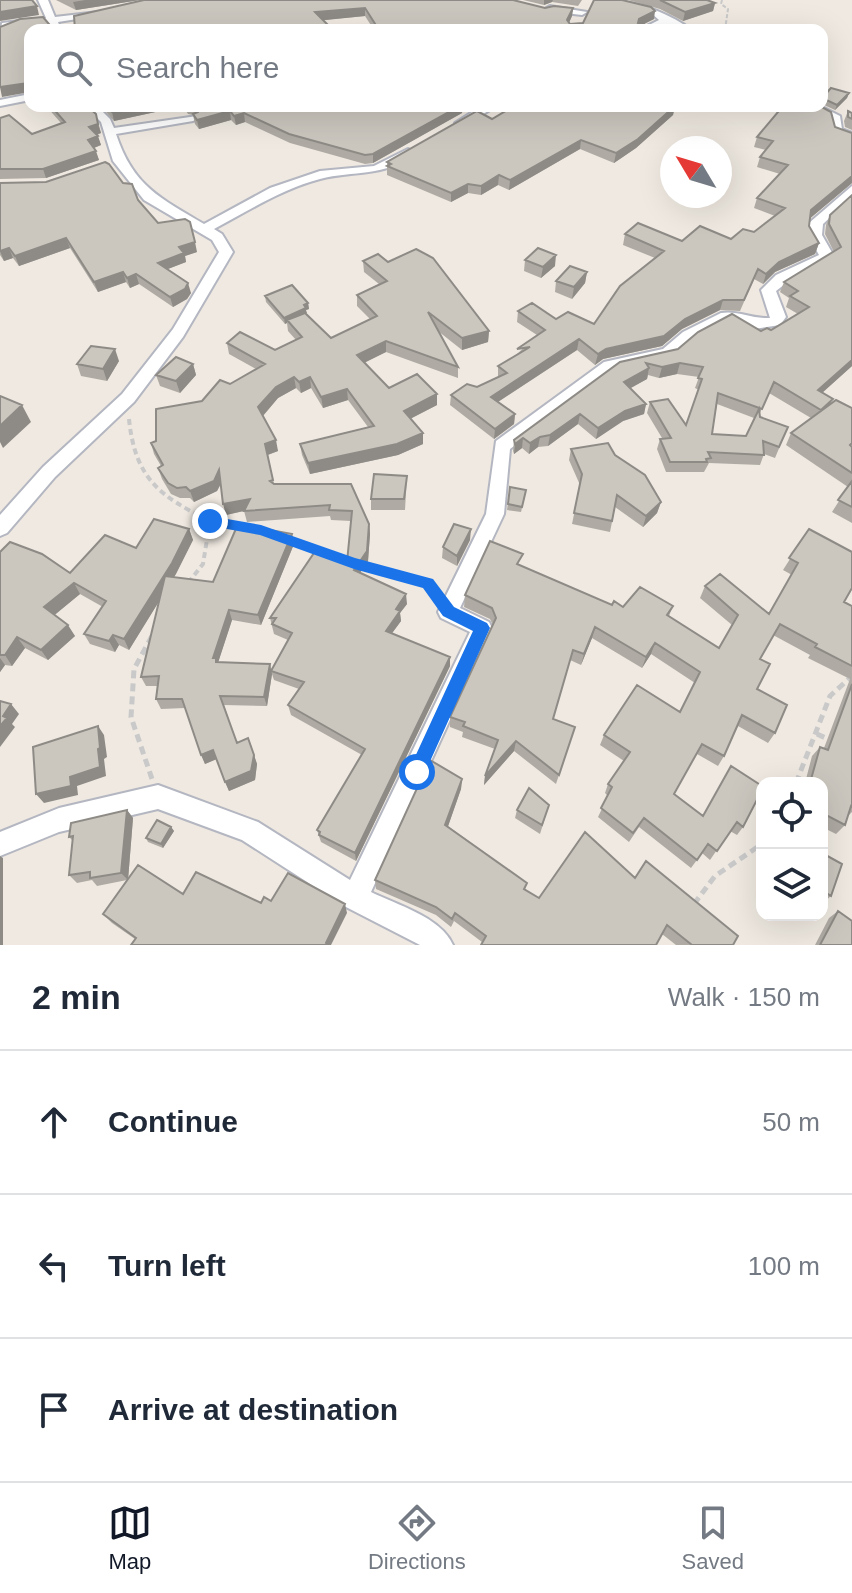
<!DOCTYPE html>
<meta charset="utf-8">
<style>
body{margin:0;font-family:Arial,sans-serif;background:#f6f6f7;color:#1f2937}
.controls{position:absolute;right:24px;bottom:24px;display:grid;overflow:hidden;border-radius:16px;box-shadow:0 8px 32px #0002}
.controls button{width:72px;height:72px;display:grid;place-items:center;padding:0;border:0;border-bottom:2px solid #e0e1e3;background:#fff;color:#1f2937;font:40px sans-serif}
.compass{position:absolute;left:660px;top:136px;width:72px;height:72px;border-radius:50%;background:#fff;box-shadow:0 8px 32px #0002;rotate:308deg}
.stop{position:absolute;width:24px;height:24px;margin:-18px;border:6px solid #1a73e8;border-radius:50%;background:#fff}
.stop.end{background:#1a73e8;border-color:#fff;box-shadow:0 2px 8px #0008}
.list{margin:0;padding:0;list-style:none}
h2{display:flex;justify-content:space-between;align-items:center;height:104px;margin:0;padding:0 32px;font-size:34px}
h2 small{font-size:26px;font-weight:400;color:#747a83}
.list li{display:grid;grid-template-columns:52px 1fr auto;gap:24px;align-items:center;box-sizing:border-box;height:144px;padding:0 32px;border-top:2px solid #e0e1e3}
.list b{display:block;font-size:30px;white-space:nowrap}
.list em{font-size:26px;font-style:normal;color:#747a83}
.icon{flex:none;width:44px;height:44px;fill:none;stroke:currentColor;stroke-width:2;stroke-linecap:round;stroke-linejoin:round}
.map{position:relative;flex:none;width:852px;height:945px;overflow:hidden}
.search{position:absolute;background:#fff;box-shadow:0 8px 32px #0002;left:24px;right:24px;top:24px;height:88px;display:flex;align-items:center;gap:20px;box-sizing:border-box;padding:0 28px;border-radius:16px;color:#747a83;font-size:30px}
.sheet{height:536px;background:#fff}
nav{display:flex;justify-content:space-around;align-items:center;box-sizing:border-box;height:112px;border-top:2px solid #e0e1e3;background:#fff;font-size:22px;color:#747a83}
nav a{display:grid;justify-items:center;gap:4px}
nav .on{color:#111827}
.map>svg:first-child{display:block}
</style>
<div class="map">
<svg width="852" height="945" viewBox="0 0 852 945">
<rect width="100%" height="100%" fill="#efe9e1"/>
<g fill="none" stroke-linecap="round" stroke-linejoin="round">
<g stroke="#b4b7c1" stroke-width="4">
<path id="minor" d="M 38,0 L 48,0 L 55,17 L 98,12 L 103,15 L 58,22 L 61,30 L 51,30 L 48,23 L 9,28 L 0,36 L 2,23 L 46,18 Z
M 598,0 C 633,0 664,10 692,30 L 678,30 L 666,25 L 653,30 L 639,30 L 659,20 L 651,13 Z
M 550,6 L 587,12 L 582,15 L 547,11 L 545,9 Z
M 30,94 L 30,100 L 0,106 L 0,100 Z
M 85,106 L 97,106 L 110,119 L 114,128 L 197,116 L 199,118 L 193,121 L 116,134 C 133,186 160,198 204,224 L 270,188 L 320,171 L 374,166 L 408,149 L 414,153 C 386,178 353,170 320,179 C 282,189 248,211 214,229 L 222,234 L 233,252 L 183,337 L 134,402 L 55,477 L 7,533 L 0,536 L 0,515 L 43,467 L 122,394 L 173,329 L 219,252 L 212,240 L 144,200 L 113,161 L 101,122 Z
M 482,106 L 496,106 L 463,127 L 455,127 L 455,123 Z
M 805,106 L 820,106 L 840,116 L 842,129 L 852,133 L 852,141 L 832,134 L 830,120 Z
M 852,186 L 852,197 L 823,224 L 822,235 L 834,256 L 832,259 L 794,277 L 776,291 L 786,317 L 780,325 L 754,329 L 728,321 L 693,340 L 674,357 L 616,370 L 510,449 L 504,514 L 460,608 L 489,622 L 492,628 L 371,892 C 397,905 441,917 453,945 L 420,945 L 346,907 L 242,840 L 158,809 L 59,832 L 0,856 L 0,832 L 59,808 L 158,785 L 258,822 L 350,880 L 470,632 L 441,618 L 438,612 L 486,514 L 496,441 L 604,362 L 663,349 L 683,332 L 721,313 C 737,310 753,319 770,318 L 761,290 L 776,275 L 819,255 L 808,235 L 809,223 Z"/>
</g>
<path stroke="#c9c9c9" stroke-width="2" stroke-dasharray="4 2" stroke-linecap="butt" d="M 722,0 L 721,4 L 728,9 L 725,30"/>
<path stroke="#c9c9c9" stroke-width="4" stroke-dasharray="6 4" stroke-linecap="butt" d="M 129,419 C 135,478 159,496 210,521 L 203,564 L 188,583
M 210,521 L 243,527
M 290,540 L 349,561
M 361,565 L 428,583 L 436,595"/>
<path stroke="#c9c9c9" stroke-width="5" stroke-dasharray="8 5" stroke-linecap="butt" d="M 152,636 L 134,669 L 131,717 L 152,779
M 817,734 L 832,741
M 796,783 L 830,696 L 852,676
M 694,904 L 715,876 L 762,844"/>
<use href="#minor" fill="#fff" fill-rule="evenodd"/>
</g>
<path fill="#afaba4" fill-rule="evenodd" d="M 56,0 L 140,0 L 76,10 Z
M 144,0 L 573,8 L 572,16 L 569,23 L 570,24 L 654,19 L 642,25 L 642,30 L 374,30 L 365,16 L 323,20 Z
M 523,0 L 582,0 L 578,6 L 552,2 L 544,5 Z
M 628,0 L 707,0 L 715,3 L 713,11 L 683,21 L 660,9 Z
M 849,93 L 847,98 L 835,110 L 822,104 L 822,97 Z
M 46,106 L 87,106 L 96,114 L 101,133 L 97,135 L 101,145 L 94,148 L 99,160 L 46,178 L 0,179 L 0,118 L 32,134 L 61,123 Z
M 101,106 L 463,106 L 462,113 L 373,163 L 365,164 L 290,143 L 245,122 L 236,125 L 231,120 L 199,129 L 195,124 L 193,115 L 188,114 L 183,106 L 114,121 Z
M 675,106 L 673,115 L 636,148 L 614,163 L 580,149 L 509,190 L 498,185 L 481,195 L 468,193 L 451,202 L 387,175 L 387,162 L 492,119 Z
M 848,111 L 852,113 L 852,130 L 845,127 L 844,121 Z
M 835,127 L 852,133 L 852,183 L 810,218 L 809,226 L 819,243 L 815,254 L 775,272 L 763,284 L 754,279 L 740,311 L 720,310 L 682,329 L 662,346 L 603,359 L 595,365 L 577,350 L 498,402 L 515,414 L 514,424 L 494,439 L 450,405 L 451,395 L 477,387 L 498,377 L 498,366 L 516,355 L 537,335 L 517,322 L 518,311 L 556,319 L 594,324 L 655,258 L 623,245 L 625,234 L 682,241 L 731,239 L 754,232 L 775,216 L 754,208 L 757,198 L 780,174 L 757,167 L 760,157 L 766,150 L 754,147 L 757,137 Z
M 0,183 L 123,183 L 158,223 L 197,252 L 185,256 L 186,262 L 168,269 L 191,293 L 187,299 L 173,307 L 139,284 L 130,288 L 126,282 L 98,292 L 70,248 L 19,266 L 13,258 L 4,261 L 0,255 Z
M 852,195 L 852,366 L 822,393 L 831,403 L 852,408 L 852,523 L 832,512 L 848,487 L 786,445 L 791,433 L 811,418 L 769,393 L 759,415 L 760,417 L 788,427 L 775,458 L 764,454 L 760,465 L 709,463 L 704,472 L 666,472 L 657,449 L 660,439 L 662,438 L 647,413 L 650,402 L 686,425 L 699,390 L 695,388 L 699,377 L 677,374 L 659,378 L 648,375 L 647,379 L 630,388 L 646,404 L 644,414 L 623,421 L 596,439 L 578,424 L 548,446 L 538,447 L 529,454 L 522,448 L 514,454 L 513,451 L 514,440 L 620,362 L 761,331 L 771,330 L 798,314 L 786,307 L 789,298 L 780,292 L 784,282 L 834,252 L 825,234 L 826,225 L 830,215 ZM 717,404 L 754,418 L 746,436 L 712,434 Z
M 525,260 L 555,266 L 541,278 L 524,271 Z
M 363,261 L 388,262 L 489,331 L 488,342 L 462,350 L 438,331 L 458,367 L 458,378 L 386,352 L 365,362 L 389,388 L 437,394 L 437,405 L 410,419 L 423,444 L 398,455 L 310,474 L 302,455 L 300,444 L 368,427 L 348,400 L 323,408 L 311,388 L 301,393 L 296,388 L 278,398 L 263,416 L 278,451 L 268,455 L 274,484 L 351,484 L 369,524 L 370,534 L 368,561 L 360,573 L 407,604 L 400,613 L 401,621 L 392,633 L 450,666 L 356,861 L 321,842 L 317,830 L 362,755 L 291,715 L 288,705 L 299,689 L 274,680 L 272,674 L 267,706 L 224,705 L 237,743 L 248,738 L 257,764 L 255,780 L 229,791 L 216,759 L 205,764 L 185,708 L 161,709 L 156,699 L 157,686 L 146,686 L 141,677 L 159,601 L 129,650 L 119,645 L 115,652 L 90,644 L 84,634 L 103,607 L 80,594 L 54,615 L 75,636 L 48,660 L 25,648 L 12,666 L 5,665 L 0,672 L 0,552 L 70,573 L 189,529 L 193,540 L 174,577 L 213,582 L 294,544 L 261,625 L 232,620 L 218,662 L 271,670 L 288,640 L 274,634 L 270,618 L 347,562 L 351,521 L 331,520 L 330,516 L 247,522 L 244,511 L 226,515 L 221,484 L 217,491 L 194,502 L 190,498 L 180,498 L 171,494 L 162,479 L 158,468 L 161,466 L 154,454 L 151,443 L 156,441 L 202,401 L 256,369 L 229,354 L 227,343 L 275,350 L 296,340 L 288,331 L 287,323 L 285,324 L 266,302 L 265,296 L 308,303 L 309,309 L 306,310 L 306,314 L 331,338 L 370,319 L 357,306 L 357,295 L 379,284 L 364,272 Z
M 587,272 L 585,283 L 572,299 L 555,292 L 556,281 Z
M 119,361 L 107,381 L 81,376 L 77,364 Z
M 193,364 L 196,375 L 180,393 L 160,386 L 156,375 Z
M 571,449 L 615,455 L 661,502 L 657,513 L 643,527 L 615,507 L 610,532 L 572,524 L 580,485 L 569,460 Z
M 407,476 L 405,510 L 371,510 L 371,499 Z
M 510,487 L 525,496 L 521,512 L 507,510 Z
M 809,529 L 844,602 L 852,606 L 852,812 L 848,816 L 845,825 L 836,834 L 822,827 L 822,783 L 805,783 L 812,756 L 820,747 L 824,748 L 850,679 L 808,658 L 810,655 L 773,635 L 760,659 L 757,689 L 775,733 L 768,743 L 738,726 L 724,756 L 718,766 L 697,754 L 674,794 L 703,816 L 731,766 L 743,827 L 737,835 L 730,831 L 710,860 L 702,853 L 691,868 L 639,827 L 629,842 L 598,817 L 608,796 L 605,793 L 608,784 L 624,761 L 600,745 L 604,735 L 680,712 L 695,683 L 651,654 L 642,668 L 592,638 L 581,665 L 570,660 L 553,719 L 575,727 L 556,784 L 514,751 L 484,785 L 485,776 L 495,749 L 462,737 L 463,732 L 450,727 L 450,717 L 493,625 L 490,619 L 464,607 L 465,595 L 521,566 L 612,605 L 623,607 L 673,606 L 669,616 L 719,648 L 732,625 L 700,598 L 705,586 L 769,614 L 792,575 L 783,570 Z
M 470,540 L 457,566 L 442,558 L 443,547 Z
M 462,779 L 461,789 L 448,826 L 527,883 L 525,890 L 539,898 L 635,878 L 733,945 L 676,945 L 662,934 L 482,942 L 454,921 L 451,927 L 436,915 L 376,889 L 375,880 Z
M 549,805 L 540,834 L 515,818 L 517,810 Z
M 127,810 L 133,818 L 128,880 L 183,894 L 261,903 L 271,901 L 347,913 L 135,939 L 112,923 L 103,914 L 127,880 L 97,886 L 92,880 L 77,883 L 69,875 L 73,841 L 69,837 Z
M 171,827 L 174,831 L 163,848 L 148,842 L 146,838 Z
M 822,853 L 831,896 L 823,903 L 822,902 Z
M 838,911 L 852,945 L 815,945 L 829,918 Z"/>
<path fill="#8e8b86" d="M 85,0 L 140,0 L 76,10 L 73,2 Z
M 544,0 L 553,0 L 552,2 L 544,5 Z
M 715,3 L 713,11 L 683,21 L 685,12 Z
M 37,6 L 39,15 L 0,21 L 0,12 Z
M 365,8 L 365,16 L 316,21 L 315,12 Z
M 573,8 L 572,16 L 566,29 L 567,20 Z
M 655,11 L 654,19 L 642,25 L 642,30 L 636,30 L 639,19 Z
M 29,83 L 30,93 L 30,92 L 2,97 L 0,87 Z
M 849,93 L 847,98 L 835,110 L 837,105 Z
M 139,106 L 183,106 L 114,121 L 112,112 Z
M 456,106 L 463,106 L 462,113 L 373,163 L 373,154 Z
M 675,106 L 673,115 L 636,148 L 614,163 L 616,153 Z
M 230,111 L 231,120 L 199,129 L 197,120 Z
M 244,113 L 245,122 L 236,125 L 234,116 Z
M 98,124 L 101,133 L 92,136 L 89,127 Z
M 98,136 L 101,145 L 91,149 L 88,140 Z
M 581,140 L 580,149 L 509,190 L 510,180 Z
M 96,151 L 99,160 L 46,178 L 43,169 Z
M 499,175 L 498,185 L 481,195 L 481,186 Z
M 852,176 L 852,183 L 807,221 L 811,210 Z
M 468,184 L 468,193 L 451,202 L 451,193 Z
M 66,238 L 70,248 L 19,266 L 15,256 Z
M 195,242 L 197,252 L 185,256 L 186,262 L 160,272 L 158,263 L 179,247 Z
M 819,243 L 815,254 L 775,272 L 763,284 L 766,274 L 779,262 Z
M 9,248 L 13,258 L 4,261 L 0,251 Z
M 556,255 L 555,266 L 541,278 L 543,267 Z
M 123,272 L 126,282 L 98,292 L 94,282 Z
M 587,272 L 585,283 L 572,299 L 574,287 Z
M 136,274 L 139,284 L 130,288 L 127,278 Z
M 188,283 L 191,293 L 187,299 L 173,307 L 170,297 Z
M 723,300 L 720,310 L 682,329 L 662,346 L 603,359 L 595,365 L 598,354 L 606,349 L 685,319 Z
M 308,303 L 309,309 L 306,310 L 307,313 L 288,322 L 287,320 L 287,323 L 285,324 L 284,318 Z
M 489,331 L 488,342 L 462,350 L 462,338 Z
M 579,339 L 577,350 L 490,407 L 491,397 Z
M 386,341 L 386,352 L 358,366 L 357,355 Z
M 115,349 L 119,361 L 107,381 L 103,369 Z
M 852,360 L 852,366 L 813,401 L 818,390 Z
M 680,363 L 677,374 L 659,378 L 662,367 Z
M 193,364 L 196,375 L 180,393 L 176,381 Z
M 649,368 L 647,379 L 622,393 L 624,382 Z
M 294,377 L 296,388 L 278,398 L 261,418 L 258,407 L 276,387 Z
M 310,377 L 311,388 L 301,393 L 299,382 Z
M 347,389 L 348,400 L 323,408 L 321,397 Z
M 437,394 L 437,405 L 404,422 L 404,411 Z
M 646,404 L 644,414 L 623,421 L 596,439 L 598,428 L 625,411 Z
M 22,405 L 31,422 L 3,448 L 0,442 L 0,426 Z
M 515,414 L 514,424 L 494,439 L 495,429 Z
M 580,414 L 578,424 L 548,446 L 550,435 Z
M 423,433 L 423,444 L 398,455 L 310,474 L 308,463 Z
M 540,437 L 538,447 L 529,454 L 530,443 Z
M 523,438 L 522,448 L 514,454 L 515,444 Z
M 276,440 L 278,451 L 267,455 L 265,444 Z
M 219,470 L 222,481 L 217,491 L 194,502 L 190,491 Z
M 250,499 L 252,509 L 226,515 L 223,504 Z
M 661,502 L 657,513 L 643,527 L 646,516 Z
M 369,524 L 370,534 L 368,561 L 355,580 L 354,570 Z
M 189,529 L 193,540 L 176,574 L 129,650 L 124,639 Z
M 471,529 L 470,540 L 457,566 L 457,556 Z
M 292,534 L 294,544 L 261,625 L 258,615 Z
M 74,583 L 80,594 L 51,618 L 44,607 Z
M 406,594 L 407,604 L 400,613 L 401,621 L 387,640 L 386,631 L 396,609 Z
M 229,610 L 232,620 L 218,663 L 213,658 Z
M 68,625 L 75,636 L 48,660 L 41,650 Z
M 595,627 L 592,638 L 581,665 L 584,654 Z
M 113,635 L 119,645 L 115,652 L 109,641 Z
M 17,637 L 25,648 L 12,666 L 5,655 Z
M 655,643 L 651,654 L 642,668 L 646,657 Z
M 450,657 L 450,666 L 356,861 L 355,853 Z
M 0,658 L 5,665 L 0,672 Z
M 270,664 L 272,674 L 267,706 L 264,697 Z
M 11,704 L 19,714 L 12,724 L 15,727 L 0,747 L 0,726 L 3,716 Z
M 98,726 L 104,735 L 107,757 L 104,759 L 106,776 L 77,786 L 78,795 L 44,803 L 36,794 L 70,777 L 98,749 Z
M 516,741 L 514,751 L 484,785 L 485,776 Z
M 213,750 L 217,759 L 205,764 L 201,755 Z
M 254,755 L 257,764 L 255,780 L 229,791 L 225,782 Z
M 462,779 L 461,789 L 445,835 L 445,825 Z
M 127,810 L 133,818 L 128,880 L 121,873 Z
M 171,827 L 174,831 L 163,848 L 161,844 Z
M 0,856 L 3,858 L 3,945 L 0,945 Z
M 345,904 L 347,913 L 331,945 L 327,945 L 326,943 Z"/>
<path fill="#cbc7bf" stroke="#8e8b86" stroke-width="2" d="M 0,0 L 32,0 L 37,6 L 0,12 Z
M 144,0 L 513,0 L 545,8 L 554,6 L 573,8 L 567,20 L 570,24 L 583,23 L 594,0 L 622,0 L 651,7 L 655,11 L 639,19 L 638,23 L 643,24 L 636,30 L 588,30 L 573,26 L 568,30 L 379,30 L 365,8 L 315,12 L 333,30 L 75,30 L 74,16 Z
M 660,0 L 707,0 L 715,3 L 685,12 Z
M 43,17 L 54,30 L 30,30 L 30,92 L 29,83 L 0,87 L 0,27 L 20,19 Z
M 831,88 L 849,93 L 837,105 L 822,98 Z
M 51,106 L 87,106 L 96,114 L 98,124 L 89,127 L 98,136 L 88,140 L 96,151 L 43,169 L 0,169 L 0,118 L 9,115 L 32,134 L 65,122 Z
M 106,106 L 139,106 L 112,112 Z
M 193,106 L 460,106 L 373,154 L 365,155 L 289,134 L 244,113 L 234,116 L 230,111 L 197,120 L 193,114 L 198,112 L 199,107 Z
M 514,106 L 675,106 L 638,139 L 616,153 L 581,140 L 510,180 L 499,175 L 481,186 L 468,184 L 451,193 L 387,166 L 391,164 L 387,162 L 477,111 L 492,119 Z
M 783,106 L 820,106 L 831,112 L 835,127 L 852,133 L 852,176 L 811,210 L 809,226 L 819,243 L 779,262 L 766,274 L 758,269 L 744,300 L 723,300 L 685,319 L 664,336 L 606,349 L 598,354 L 579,339 L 491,397 L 515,414 L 495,429 L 451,395 L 467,384 L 477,387 L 507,373 L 498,366 L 530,347 L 517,349 L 545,330 L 518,311 L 532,303 L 556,319 L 568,312 L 594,324 L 620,286 L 664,251 L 625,234 L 638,223 L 682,241 L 700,226 L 731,239 L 743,229 L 754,232 L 785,208 L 757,198 L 788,165 L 760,157 L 773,141 L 757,137 Z
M 848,111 L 852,113 L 852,119 L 848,117 Z
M 105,162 L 109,164 L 123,183 L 132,184 L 138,200 L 158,223 L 185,219 L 190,222 L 195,242 L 179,247 L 184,253 L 158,263 L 188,283 L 185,289 L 170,297 L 136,274 L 127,278 L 123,272 L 94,282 L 66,238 L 15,256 L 9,248 L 0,251 L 0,183 L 46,182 Z
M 852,195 L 852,360 L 818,390 L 833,399 L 821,410 L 774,382 L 762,409 L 718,393 L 712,434 L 746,436 L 759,409 L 760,417 L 788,427 L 779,447 L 763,441 L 764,455 L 708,452 L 711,458 L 706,459 L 707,462 L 670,462 L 660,439 L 671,438 L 650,402 L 668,399 L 686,425 L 702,379 L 698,378 L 703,367 L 680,363 L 662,367 L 646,363 L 649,368 L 624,382 L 646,404 L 625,411 L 598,428 L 580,414 L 550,435 L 540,437 L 530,443 L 523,438 L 515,444 L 514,440 L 620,362 L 678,349 L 698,332 L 732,314 L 761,331 L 767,328 L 771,330 L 809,307 L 790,296 L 798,291 L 784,282 L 841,247 L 829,224 L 830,215 Z
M 538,248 L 556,255 L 543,267 L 525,260 Z
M 416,249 L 433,258 L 489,331 L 462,338 L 428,312 L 458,367 L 386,341 L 357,355 L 389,388 L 417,374 L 437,394 L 404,411 L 423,433 L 397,444 L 308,463 L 300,444 L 374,426 L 347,389 L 321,397 L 310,377 L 299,382 L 294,377 L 276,387 L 258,407 L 276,440 L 265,444 L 273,480 L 270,481 L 274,484 L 351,484 L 369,524 L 367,551 L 354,570 L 406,594 L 396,609 L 400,611 L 386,631 L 450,657 L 355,853 L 319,835 L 320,832 L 317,830 L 365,749 L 288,705 L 304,682 L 271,671 L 292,633 L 272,624 L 276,618 L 270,618 L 316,550 L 347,562 L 352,511 L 329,510 L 330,505 L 244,511 L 250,499 L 223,504 L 219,470 L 214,481 L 190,491 L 186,487 L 177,488 L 168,483 L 158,468 L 163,465 L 151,443 L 156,441 L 156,409 L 202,401 L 220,380 L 230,384 L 265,364 L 227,343 L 240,332 L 275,350 L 302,337 L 287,320 L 305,313 L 331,338 L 377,316 L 357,295 L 387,281 L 363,261 L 378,254 L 388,262 Z
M 570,266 L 587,272 L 574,287 L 556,281 Z
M 292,285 L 308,303 L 304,305 L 306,308 L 284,318 L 265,296 Z
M 91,346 L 115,349 L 103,369 L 77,364 Z
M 176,357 L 193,364 L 176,381 L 156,375 Z
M 0,396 L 22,405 L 0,426 Z
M 836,400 L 852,408 L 852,443 L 850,445 L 852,447 L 852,473 L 791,433 Z
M 608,443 L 615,455 L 645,475 L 661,502 L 646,516 L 617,495 L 612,521 L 574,513 L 582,474 L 571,449 Z
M 374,474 L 407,476 L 404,499 L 371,499 Z
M 852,481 L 852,507 L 838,500 Z
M 510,487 L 526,490 L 522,507 L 508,504 Z
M 154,519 L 189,529 L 172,563 L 124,639 L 113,635 L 109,641 L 84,634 L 106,601 L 74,583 L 44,607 L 68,625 L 41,650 L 17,637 L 5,655 L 0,655 L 0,552 L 10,542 L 42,554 L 70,573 L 105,535 L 136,548 Z
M 238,524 L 292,534 L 258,615 L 229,610 L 213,658 L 216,658 L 216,662 L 270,664 L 264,697 L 220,696 L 237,743 L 248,738 L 254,755 L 251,771 L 225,782 L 213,750 L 201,755 L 182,699 L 156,699 L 159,676 L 141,677 L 165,576 L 213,582 Z
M 454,524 L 471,529 L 457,556 L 443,547 Z
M 809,529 L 852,552 L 852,588 L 844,602 L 852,606 L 852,666 L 815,647 L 817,644 L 780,624 L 760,659 L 770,664 L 757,689 L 787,705 L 775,733 L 742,715 L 724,756 L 702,744 L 674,794 L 703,816 L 731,766 L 762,786 L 762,790 L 743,827 L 737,822 L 717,851 L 708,844 L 697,860 L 644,818 L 633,833 L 601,808 L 612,787 L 608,784 L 630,752 L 604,735 L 637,685 L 680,712 L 700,672 L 655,643 L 646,657 L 595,627 L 584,654 L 573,650 L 553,719 L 575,727 L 559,775 L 516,741 L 485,776 L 498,740 L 463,726 L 465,722 L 450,717 L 496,618 L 492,608 L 465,595 L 490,541 L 523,554 L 517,564 L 612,605 L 614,601 L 623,607 L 640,587 L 673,606 L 667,615 L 719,648 L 738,615 L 705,586 L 720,574 L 769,614 L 798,563 L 789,558 Z
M 852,684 L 852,807 L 851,806 L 845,825 L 822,813 L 822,783 L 810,783 L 820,747 L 828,750 Z
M 0,701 L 11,704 L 3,716 L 7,718 L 0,726 Z
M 98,726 L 100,748 L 98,749 L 100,767 L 70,777 L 71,786 L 36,794 L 33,747 Z
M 430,760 L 462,779 L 445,825 L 527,883 L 524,889 L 539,898 L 585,832 L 635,878 L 646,861 L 738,936 L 733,945 L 692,945 L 667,925 L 656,945 L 481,945 L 486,936 L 455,913 L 452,919 L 436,907 L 375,880 Z
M 529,788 L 549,805 L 542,825 L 517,810 Z
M 127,810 L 121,873 L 90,878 L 90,872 L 69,875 L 73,836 L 69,837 L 71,823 Z
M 157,820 L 171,827 L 161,844 L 146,838 Z
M 822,853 L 842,864 L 831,896 L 822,890 Z
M 138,865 L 183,894 L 196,872 L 261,903 L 264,897 L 271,901 L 288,873 L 345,904 L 326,943 L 329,945 L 131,945 L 136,938 L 103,914 Z
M 838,911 L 852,921 L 852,945 L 820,945 Z"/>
<path fill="#1a73e8" d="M 210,516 L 261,525 L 355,558 L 433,579 L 454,607 L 487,623 L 490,628 L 423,777 L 417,780 L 411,777 L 408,772 L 473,631 L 443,616 L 423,588 L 354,569 L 260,535 L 205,525 L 203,521 Z"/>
</svg>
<div class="controls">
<button><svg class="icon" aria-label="locate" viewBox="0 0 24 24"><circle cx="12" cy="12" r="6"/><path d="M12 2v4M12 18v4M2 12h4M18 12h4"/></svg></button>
<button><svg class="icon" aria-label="layers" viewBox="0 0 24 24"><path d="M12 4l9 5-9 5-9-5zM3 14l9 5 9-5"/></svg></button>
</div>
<svg class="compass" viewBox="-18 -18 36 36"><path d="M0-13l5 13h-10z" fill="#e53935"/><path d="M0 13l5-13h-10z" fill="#747a83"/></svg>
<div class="stop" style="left:417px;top:772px"></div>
<div class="stop end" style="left:210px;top:521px"></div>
<div class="search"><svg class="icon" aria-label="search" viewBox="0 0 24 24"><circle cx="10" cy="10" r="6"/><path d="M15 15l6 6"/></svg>Search here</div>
</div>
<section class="sheet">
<h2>2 min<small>Walk · 150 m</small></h2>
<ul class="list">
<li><svg class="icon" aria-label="ahead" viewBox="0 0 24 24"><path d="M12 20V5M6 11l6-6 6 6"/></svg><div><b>Continue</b></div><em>50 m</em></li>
<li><svg class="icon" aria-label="left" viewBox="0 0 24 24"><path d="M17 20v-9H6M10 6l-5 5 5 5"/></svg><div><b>Turn left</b></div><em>100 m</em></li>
<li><svg class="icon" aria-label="arrive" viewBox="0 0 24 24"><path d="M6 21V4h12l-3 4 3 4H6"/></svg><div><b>Arrive at destination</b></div></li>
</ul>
</section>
<nav>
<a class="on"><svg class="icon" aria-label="map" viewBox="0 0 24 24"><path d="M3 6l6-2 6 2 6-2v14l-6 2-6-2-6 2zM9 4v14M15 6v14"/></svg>Map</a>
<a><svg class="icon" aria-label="directions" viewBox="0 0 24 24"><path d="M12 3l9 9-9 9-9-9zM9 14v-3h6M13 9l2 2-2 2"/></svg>Directions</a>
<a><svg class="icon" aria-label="saved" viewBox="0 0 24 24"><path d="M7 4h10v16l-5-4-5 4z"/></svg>Saved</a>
</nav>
